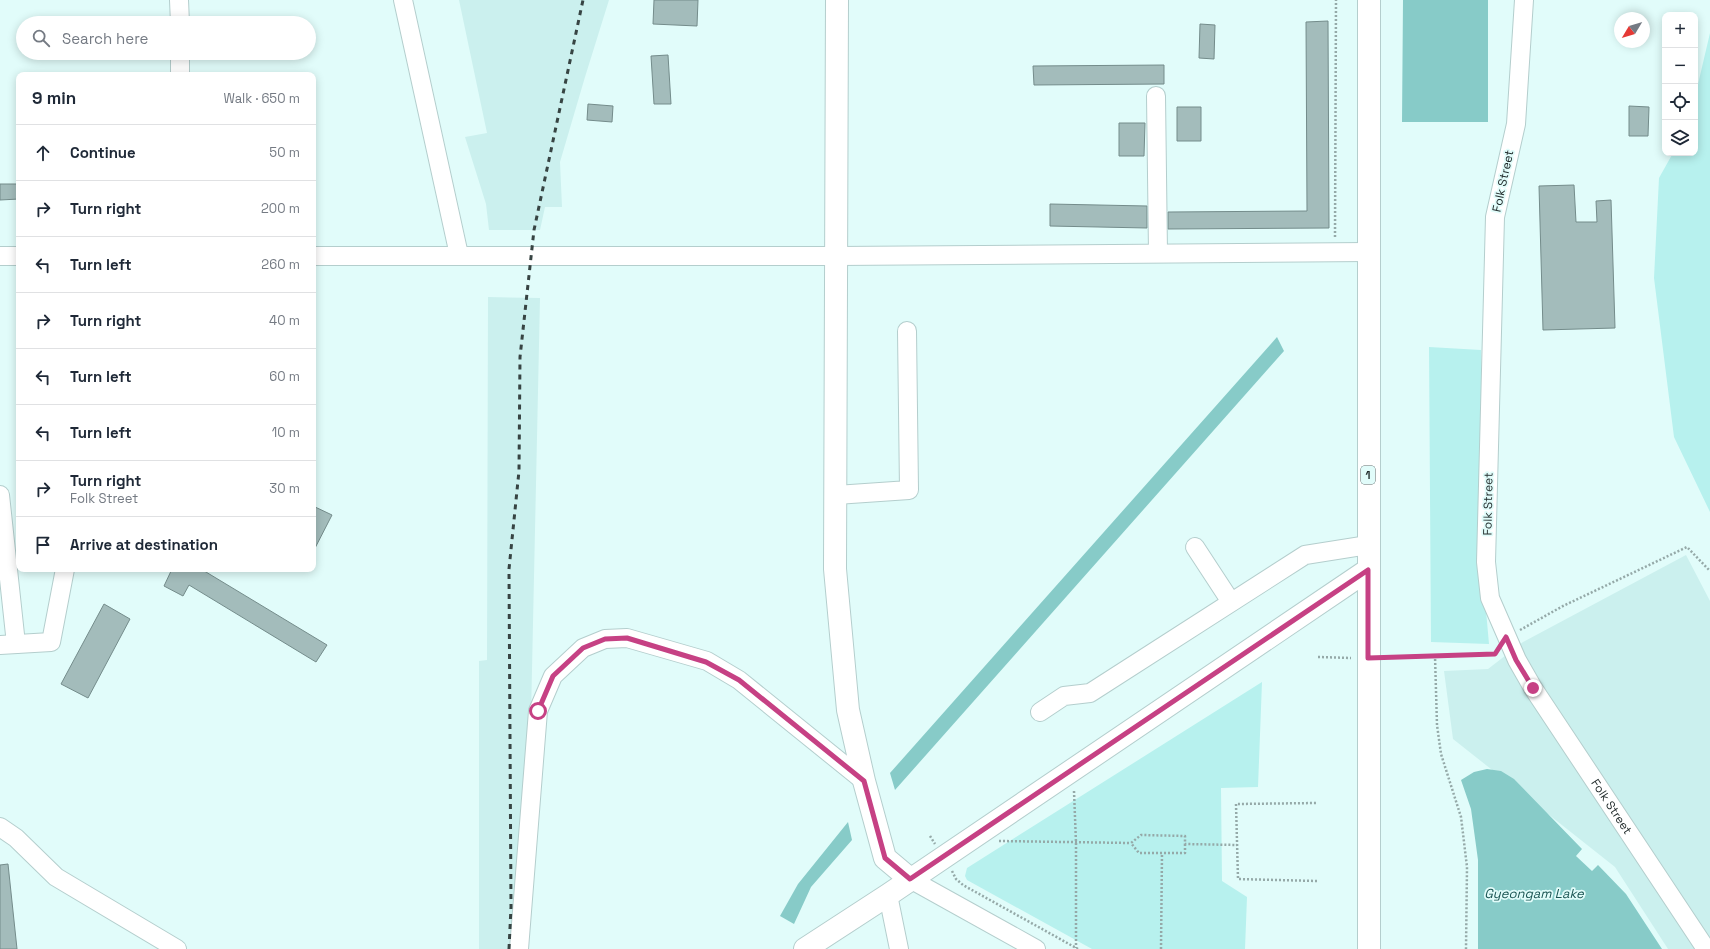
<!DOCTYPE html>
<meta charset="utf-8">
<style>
body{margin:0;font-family:"Space Grotesk",sans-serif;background:#f2f2f3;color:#1f2937}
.controls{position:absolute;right:12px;top:12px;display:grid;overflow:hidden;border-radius:8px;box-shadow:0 2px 10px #0003}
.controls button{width:36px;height:36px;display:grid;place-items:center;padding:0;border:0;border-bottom:1px solid #e0e1e3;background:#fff;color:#1f2937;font:20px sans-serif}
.compass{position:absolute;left:1614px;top:12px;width:36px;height:36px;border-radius:50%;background:#fff;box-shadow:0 2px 10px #0003;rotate:232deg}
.stop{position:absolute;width:12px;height:12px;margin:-9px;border:3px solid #c64184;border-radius:50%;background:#fff}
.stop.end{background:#c64184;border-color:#fff;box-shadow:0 1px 4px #0008}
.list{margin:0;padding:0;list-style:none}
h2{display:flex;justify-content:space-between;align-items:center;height:52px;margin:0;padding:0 16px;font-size:17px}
h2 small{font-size:13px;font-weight:400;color:#747a83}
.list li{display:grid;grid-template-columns:26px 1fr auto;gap:12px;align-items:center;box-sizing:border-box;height:56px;padding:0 16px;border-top:1px solid #e0e1e3}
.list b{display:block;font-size:15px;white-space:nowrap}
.list p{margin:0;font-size:13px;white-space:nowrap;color:#747a83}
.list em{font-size:13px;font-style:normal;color:#747a83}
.icon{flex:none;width:22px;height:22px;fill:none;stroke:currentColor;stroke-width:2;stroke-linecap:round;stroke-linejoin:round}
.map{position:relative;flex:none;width:1710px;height:949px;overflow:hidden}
.search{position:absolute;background:#fff;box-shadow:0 2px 10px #0003;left:16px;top:16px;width:300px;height:44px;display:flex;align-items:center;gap:10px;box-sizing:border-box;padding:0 14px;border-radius:22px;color:#747a83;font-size:15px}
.panel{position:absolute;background:#fff;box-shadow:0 2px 10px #0003;left:16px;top:72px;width:300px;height:500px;border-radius:8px}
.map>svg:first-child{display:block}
</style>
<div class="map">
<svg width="1710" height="949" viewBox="0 0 1710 949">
<rect width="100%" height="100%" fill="#e1fcfa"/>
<path fill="#cbf0ee" d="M 459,0 L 609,0 L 585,77 L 560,162 L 562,207 L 545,207 L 540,230 L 489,230 L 486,204 L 465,137 L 487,133 Z
M 488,297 L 540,298 L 526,949 L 479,949 L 479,661 L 487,660 Z
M 1686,555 L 1710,601 L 1710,949 L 1668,949 L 1615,867 L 1453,739 L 1444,671 L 1488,669 L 1523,642 Z"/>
<path fill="#b7f1ee" d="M 1710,33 L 1710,512 L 1674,437 L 1654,278 L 1659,178 L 1673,153 L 1695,153 L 1695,97 Z
M 1429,347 L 1481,350 L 1481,555 L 1489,644 L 1431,642 Z
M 1262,682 L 1258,787 L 1221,788 L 1222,881 L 1247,897 L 1245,949 L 1092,949 L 967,880 L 965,876 L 967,868 Z"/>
<path fill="#87cbc8" d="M 1403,0 L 1488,0 L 1488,122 L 1402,122 Z
M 1277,337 L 1284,351 L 895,790 L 890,773 Z
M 1487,769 L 1501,771 L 1514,779 L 1582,849 L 1576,856 L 1592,871 L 1598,865 L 1626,894 L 1662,949 L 1478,949 L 1478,860 L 1471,809 L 1461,780 L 1474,772 Z
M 848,822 L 852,840 L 811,887 L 794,924 L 780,916 L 798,884 Z"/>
<path fill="#a3bcbb" stroke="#748c8b" d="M 654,0 L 698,0 L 697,26 L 653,24 Z
M 1328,21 L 1329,228 L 1168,229 L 1168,212 L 1307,211 L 1306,22 Z
M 1200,24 L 1215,25 L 1214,59 L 1199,58 Z
M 668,55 L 671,104 L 654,104 L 651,56 Z
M 1164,65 L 1164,84 L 1034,85 L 1033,66 Z
M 588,104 L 613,106 L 612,122 L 587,120 Z
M 1629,106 L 1649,107 L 1648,136 L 1629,136 Z
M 1177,107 L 1201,107 L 1201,141 L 1177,141 Z
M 1119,123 L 1145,123 L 1144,156 L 1119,156 Z
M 0,184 L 19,184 L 19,199 L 0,200 Z
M 1574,185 L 1576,222 L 1597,222 L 1596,201 L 1611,200 L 1615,328 L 1543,330 L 1539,186 Z
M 1050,204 L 1147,206 L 1147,228 L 1050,226 Z
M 313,506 L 332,515 L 313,552 Z
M 172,569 L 201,569 L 327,645 L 316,662 L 189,585 L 183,596 L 164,586 Z
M 104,604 L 130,619 L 88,698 L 61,684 Z
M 8,864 L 17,949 L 0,949 L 0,865 Z"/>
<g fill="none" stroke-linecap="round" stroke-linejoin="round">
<g stroke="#b4cecd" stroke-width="20">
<g id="minor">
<path d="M 179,0 L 180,23"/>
<path d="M 403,0 L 459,255"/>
<path id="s1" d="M 1524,0 L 1516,124 L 1495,217 L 1486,562 L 1490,598 L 1517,660 L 1533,688 L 1706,949"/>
<path d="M 180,53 L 180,75"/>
<path d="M 1156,96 L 1158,253"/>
<path d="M 0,256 L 19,256"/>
<path d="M 313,256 L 837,256 L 1368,252"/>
<path d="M 0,495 L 16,644"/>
<path d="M 836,495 L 909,490 L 907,331"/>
<path d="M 1195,547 L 1231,602"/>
<path d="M 0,645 L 51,642 L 65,569"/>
<path d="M 1040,712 L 1064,696 L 1090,693 L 1305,555 L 1368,545"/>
<path d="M 0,827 L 16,838 L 56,877 L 177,949"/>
<path d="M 910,879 L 1036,949"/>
<path d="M 888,895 L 899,949"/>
<path d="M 519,949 L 538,711 L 553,676 L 583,648 L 605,639 L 627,638 L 707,661 L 739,680 L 864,781"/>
</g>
</g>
<g stroke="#b4cecd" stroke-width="24">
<path id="major" d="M 837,0 L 835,569 L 848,710 L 864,781 L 885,858 L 910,879
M 1369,0 L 1369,949
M 805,949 L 888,895 L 1368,570"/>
</g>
<path stroke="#95a9a8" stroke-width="2.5" stroke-dasharray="2 2" stroke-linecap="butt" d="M 1335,237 L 1336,0
M 1520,630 L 1563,606 L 1687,547 L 1710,571
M 1435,656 L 1495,654 L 1497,652
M 1318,657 L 1351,658
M 1386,657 L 1435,656 L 1437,725 L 1441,754 L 1461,817 L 1467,867 L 1466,949
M 1074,791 L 1076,843 L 1076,948
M 930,836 L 935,844
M 999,841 L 1131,843
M 1185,844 L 1185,853 L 1139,853 L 1131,843 L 1141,835 L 1185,836 L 1185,844 L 1237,845
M 952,871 L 956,879 L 963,885 L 1078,949
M 1317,881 L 1238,879 L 1236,804 L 1317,803
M 1161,949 L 1162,853"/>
<use href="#minor" stroke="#fff" stroke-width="18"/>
<use href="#major" stroke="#fff" stroke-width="22"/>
<path stroke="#374443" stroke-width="3" stroke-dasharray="5 5" stroke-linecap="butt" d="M 509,949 L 511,907 L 509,569 L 519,471 L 520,357 L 534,230 L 583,0"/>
</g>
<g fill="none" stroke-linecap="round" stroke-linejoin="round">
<path stroke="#c64184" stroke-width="5" d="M 538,711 L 553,676 L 583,648 L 605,639 L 627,638 L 706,662 L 739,680 L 864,781 L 885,858 L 910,879 L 1368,570 L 1368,658 L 1495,654 L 1506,637 L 1516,660 L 1533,688"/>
</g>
<g text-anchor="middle" stroke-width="3.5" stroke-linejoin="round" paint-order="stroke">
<rect fill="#e1fcfa" stroke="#596868" stroke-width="1" x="1361" y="466" width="14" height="18" rx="3"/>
<g font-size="11" font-weight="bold" fill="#1f2929">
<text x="1368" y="479">1</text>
</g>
<g font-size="12" fill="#1f2929" stroke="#e1fcfa">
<text transform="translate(1503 181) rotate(-78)" y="4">Folk Street</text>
<text transform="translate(1488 504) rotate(-89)" y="4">Folk Street</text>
<text dy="4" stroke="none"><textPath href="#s1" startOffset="843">Folk Street</textPath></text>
</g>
<g font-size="13" font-style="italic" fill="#1a5553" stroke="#e1fcfa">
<text x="1534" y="898">Gyeongam Lake</text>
</g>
</g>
</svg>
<div class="controls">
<button>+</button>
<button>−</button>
<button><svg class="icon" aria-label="locate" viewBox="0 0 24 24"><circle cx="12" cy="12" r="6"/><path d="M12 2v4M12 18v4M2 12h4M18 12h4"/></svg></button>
<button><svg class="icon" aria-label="layers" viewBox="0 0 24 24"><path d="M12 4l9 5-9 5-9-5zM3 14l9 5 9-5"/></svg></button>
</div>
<svg class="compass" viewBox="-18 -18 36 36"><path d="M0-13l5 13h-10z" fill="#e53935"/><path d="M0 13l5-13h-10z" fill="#747a83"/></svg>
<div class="stop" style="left:538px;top:711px"></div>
<div class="stop end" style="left:1533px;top:688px"></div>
<div class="search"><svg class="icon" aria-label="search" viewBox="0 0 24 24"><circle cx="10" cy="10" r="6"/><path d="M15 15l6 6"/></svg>Search here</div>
<section class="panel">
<h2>9 min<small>Walk · 650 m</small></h2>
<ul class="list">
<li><svg class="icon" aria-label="ahead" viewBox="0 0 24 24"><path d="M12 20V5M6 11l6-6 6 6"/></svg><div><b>Continue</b></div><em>50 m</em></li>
<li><svg class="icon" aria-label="right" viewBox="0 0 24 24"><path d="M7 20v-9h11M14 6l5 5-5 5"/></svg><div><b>Turn right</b></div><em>200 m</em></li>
<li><svg class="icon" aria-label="left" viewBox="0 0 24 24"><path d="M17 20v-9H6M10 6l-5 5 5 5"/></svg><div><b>Turn left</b></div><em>260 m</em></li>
<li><svg class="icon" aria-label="right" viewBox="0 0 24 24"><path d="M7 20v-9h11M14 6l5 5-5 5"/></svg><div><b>Turn right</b></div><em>40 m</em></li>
<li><svg class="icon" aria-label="left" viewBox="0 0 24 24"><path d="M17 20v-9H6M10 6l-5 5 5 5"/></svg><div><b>Turn left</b></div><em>60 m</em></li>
<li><svg class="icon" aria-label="left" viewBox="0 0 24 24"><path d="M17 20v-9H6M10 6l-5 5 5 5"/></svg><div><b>Turn left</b></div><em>10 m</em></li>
<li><svg class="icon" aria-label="right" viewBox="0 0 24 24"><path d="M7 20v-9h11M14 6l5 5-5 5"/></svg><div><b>Turn right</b><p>Folk Street</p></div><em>30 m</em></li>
<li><svg class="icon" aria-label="arrive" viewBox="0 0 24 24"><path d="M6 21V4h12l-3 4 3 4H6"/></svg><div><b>Arrive at destination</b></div></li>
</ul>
</section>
</div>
